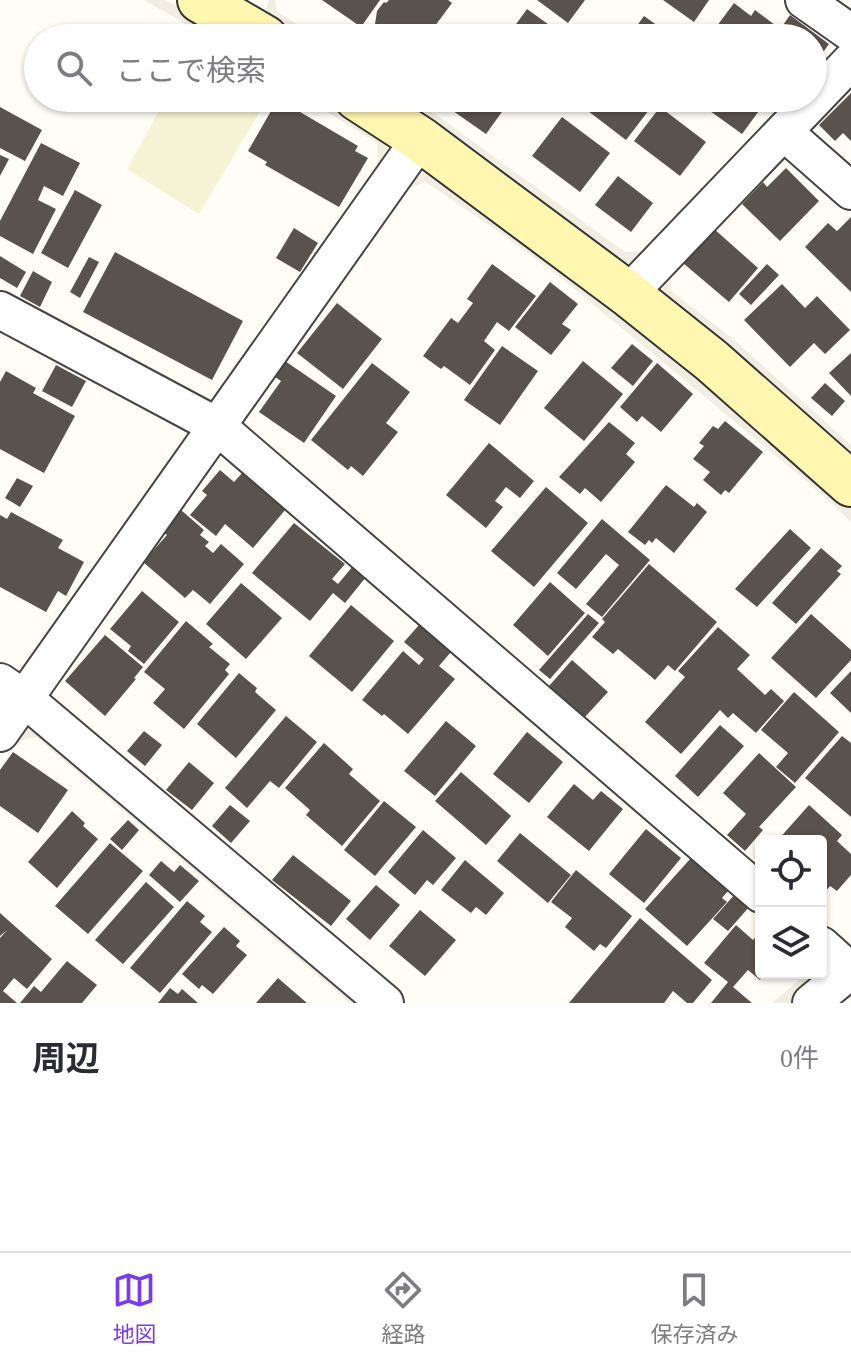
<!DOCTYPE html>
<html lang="ja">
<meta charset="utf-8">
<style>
body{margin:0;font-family:"Times New Roman","Noto Sans JP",serif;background:#f7f7f7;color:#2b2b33}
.controls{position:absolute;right:24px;bottom:24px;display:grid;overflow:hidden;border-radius:8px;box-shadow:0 2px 6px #0004}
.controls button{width:72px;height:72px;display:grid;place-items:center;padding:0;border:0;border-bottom:2px solid #e1e1e2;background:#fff;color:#2b2b33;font:40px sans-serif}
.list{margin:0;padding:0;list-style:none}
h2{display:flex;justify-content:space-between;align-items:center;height:104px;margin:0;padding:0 32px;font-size:34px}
h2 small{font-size:26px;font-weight:400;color:#7c7c81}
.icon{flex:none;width:44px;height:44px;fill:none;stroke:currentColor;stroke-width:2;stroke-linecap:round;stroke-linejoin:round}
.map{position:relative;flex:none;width:851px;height:1003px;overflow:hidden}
.search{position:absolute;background:#fff;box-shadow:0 2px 6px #0004;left:24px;right:24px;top:24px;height:88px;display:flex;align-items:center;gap:20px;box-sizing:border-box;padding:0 28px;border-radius:44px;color:#7c7c81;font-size:30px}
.sheet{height:248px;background:#fff}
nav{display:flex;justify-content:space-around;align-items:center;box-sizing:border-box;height:112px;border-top:2px solid #e1e1e2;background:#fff;font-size:22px;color:#7c7c81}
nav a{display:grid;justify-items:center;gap:4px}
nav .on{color:#7c3aed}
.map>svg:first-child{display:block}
</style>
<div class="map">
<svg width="851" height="1003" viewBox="0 0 851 1003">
<rect width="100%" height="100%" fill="#fffdf5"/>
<path fill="#f6f3d4" d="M 166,98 L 268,98 L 199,214 L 127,169 Z"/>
<path fill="#f1ede2" d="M 144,0 L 166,0 L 230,38 L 210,38 Z
M 269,0 L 275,0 L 277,11 L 318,38 L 299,38 L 274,21 L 268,17 L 266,9 Z
M 305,98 L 325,98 L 384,136 L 389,141 L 385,157 L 378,167 L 377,143 Z
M 389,98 L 409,98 L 442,119 L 625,252 L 646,251 L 637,261 L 628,265 L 622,264 Z
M 421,172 L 433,173 L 570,272 L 790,453 L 851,508 L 851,522 L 817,490 L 565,281 L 505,236 L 426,182 L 403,190 L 415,173 Z
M 672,267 L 671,291 L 732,338 L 851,445 L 851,458 L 661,293 L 660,283 Z
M 33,726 L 368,1003 L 350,1003 L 36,737 L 13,742 L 23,731 Z
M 807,973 L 821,973 L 794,1003 L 772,1003 Z"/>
<path fill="#5a524d" d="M 322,0 L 380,0 L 361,27 Z
M 389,0 L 448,0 L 452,3 L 426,38 L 415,38 L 410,34 L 407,38 L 382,38 L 379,36 L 375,24 L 377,11 L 384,2 L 386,3 Z
M 537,0 L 585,0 L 568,23 Z
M 663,0 L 709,0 L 694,22 Z
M 734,3 L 751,16 L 755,10 L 775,25 L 765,38 L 716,38 L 711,34 Z
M 527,9 L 559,32 L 555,38 L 506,38 Z
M 790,15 L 829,44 L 813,66 L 813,38 L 774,38 Z
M 644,16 L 675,38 L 628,38 Z
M 600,28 L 613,38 L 593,38 Z
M 851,93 L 851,141 L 843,133 L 835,141 L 819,125 Z
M 462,98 L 512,98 L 486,134 L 453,111 Z
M 571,98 L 634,98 L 649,110 L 626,140 Z
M 692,98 L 757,98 L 764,104 L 742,134 Z
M 278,99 L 358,146 L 355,151 L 368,158 L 339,207 L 265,165 L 267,162 L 248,151 Z
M 0,107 L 42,130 L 25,161 L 0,148 Z
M 660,107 L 706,142 L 680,176 L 634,141 Z
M 562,117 L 610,153 L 580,192 L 532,156 Z
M 41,143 L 80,163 L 63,196 L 44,186 L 38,200 L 56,209 L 33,254 L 0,236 L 0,221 Z
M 0,155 L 9,159 L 0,176 Z
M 786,168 L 819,201 L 780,241 L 742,204 L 763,182 L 767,187 Z
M 618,176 L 653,203 L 631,232 L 595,205 Z
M 75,190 L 102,205 L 68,268 L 41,253 Z
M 851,217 L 851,292 L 805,247 L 828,223 L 837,231 Z
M 294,228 L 318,243 L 300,272 L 276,258 Z
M 713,228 L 758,268 L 729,302 L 683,263 Z
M 115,252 L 243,321 L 212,380 L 83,312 Z
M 0,256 L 26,272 L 17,288 L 0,278 Z
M 89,257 L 99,262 L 80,298 L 70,292 Z
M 492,264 L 536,296 L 509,331 L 497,322 L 484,341 L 495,350 L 470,385 L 444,366 L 441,369 L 423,356 L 451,318 L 458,323 L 473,303 L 467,299 Z
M 767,264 L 779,275 L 751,305 L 739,294 Z
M 33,271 L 52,282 L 40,307 L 20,296 Z
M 550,282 L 578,304 L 562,324 L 571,330 L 551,355 L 515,327 Z
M 782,284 L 805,308 L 817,296 L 850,330 L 825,354 L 814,343 L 790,367 L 744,320 Z
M 337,303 L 382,339 L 343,389 L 297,353 Z
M 632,344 L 653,361 L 633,386 L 611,368 Z
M 502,346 L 538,371 L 500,425 L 464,400 Z
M 851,353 L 851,396 L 829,373 Z
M 285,361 L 336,396 L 304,443 L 259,412 L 281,381 L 275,377 Z
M 583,361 L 623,394 L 584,441 L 544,408 Z
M 372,363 L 410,392 L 386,423 L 398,432 L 363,476 L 351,466 L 348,470 L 311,440 Z
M 657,363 L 693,394 L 661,432 L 642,416 L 637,422 L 620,407 Z
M 56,365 L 86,381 L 72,407 L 42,391 Z
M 6,371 L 36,388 L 33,393 L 75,416 L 44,473 L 0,449 L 0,382 Z
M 825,383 L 845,401 L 832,416 L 811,398 Z
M 725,421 L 763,452 L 729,493 L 725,490 L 721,495 L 703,480 L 710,472 L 693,459 L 704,446 L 699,443 L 713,426 L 718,429 Z
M 609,422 L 635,443 L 626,454 L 635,462 L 601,502 L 585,488 L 580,494 L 559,477 Z
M 489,443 L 534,481 L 520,498 L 506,487 L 495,501 L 503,507 L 486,528 L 446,495 Z
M 220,470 L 234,482 L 243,472 L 286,509 L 253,548 L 225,524 L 216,536 L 190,515 L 207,495 L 202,491 Z
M 17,478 L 33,486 L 20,507 L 5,498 Z
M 666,485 L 694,507 L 697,503 L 707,512 L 674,553 L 656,538 L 652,543 L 649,540 L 645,545 L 628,532 Z
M 546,487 L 588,523 L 534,587 L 491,551 Z
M 181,510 L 204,530 L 200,535 L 209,542 L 205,546 L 213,553 L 221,544 L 244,564 L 210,604 L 193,590 L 185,598 L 143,562 L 167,535 L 163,532 Z
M 11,512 L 63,540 L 58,548 L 84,562 L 66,596 L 58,591 L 46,612 L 0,587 L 0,515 L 7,519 Z
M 602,519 L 650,560 L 602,617 L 586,604 L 619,565 L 606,554 L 576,589 L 557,573 Z
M 294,523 L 345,564 L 332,579 L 338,584 L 353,566 L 366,577 L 345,603 L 333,593 L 310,621 L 252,573 Z
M 790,529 L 811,548 L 757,607 L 735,589 Z
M 821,548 L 842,566 L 837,571 L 841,574 L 796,624 L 772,603 Z
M 649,564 L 717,622 L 675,671 L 668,665 L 655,680 L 618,649 L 613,654 L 592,637 L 605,622 L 602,619 Z
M 550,582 L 585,613 L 548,656 L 513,625 Z
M 241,583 L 282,618 L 246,659 L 206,624 Z
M 142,591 L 179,622 L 144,664 L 128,651 L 131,646 L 110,629 Z
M 351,605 L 394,641 L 352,692 L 309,656 Z
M 588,614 L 599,623 L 550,679 L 539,670 Z
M 811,614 L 851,650 L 851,660 L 816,698 L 771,658 Z
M 186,621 L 213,644 L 209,647 L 230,664 L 225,670 L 229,674 L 184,729 L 153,703 L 165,689 L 144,672 Z
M 419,625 L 451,652 L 439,666 L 455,679 L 408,734 L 384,714 L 382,716 L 362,700 L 403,651 L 419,665 L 424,659 L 404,642 Z
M 718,627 L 750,655 L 737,669 L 765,695 L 771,689 L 784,701 L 756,733 L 733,713 L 728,718 L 720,710 L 681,754 L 645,722 L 685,677 L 678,671 Z
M 105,635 L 143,667 L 134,678 L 136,679 L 105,716 L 65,681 Z
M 572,660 L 608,692 L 584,718 L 549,686 Z
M 851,671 L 851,713 L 830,693 Z
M 239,673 L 257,688 L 255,692 L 276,710 L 236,758 L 197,724 Z
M 794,692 L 839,732 L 795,783 L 776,767 L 788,753 L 761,730 Z
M 286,716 L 317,742 L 279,788 L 270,781 L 247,808 L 225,788 Z
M 446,721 L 476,746 L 435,796 L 404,771 Z
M 720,725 L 744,746 L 698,797 L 675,776 Z
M 144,731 L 162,745 L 145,766 L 127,751 Z
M 527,732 L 563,762 L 529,803 L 493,774 Z
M 842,736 L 851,743 L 851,817 L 805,778 Z
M 324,743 L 353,769 L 349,774 L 380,801 L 342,846 L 306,815 L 310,810 L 285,788 Z
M 13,752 L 68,790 L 38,833 L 0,806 L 0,770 Z
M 759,753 L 796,787 L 759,827 L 763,830 L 745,851 L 727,835 L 746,814 L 723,793 Z
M 189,762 L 214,783 L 192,810 L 166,790 Z
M 461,772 L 511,816 L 486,845 L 435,801 Z
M 574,784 L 593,800 L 601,791 L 623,809 L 589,851 L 547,817 Z
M 384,801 L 416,827 L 375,876 L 344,850 Z
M 230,805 L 250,821 L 231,843 L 212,826 Z
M 809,805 L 842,835 L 837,841 L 851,854 L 851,875 L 837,891 L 830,886 L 825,892 L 821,888 L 821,841 L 777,841 Z
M 72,811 L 85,823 L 83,826 L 98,839 L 57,888 L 28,862 Z
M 128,820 L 139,830 L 122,850 L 110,839 Z
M 646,829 L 681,858 L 644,903 L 609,874 Z
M 423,830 L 456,858 L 433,885 L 427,880 L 415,895 L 388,872 Z
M 520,833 L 571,875 L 548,903 L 497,861 Z
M 110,843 L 143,871 L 88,934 L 55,906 Z
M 293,855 L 351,901 L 331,926 L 272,880 Z
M 691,858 L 728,891 L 722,898 L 727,902 L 687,946 L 645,909 Z
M 465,860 L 504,893 L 486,915 L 476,907 L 471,913 L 441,890 Z
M 161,861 L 174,872 L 180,865 L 199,881 L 180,902 L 149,875 Z
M 576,870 L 632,916 L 606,948 L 600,944 L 594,951 L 565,927 L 572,918 L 551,902 Z
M 146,882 L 174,907 L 123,964 L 95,940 Z
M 376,885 L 400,905 L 370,940 L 346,919 Z
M 735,894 L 750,906 L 728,931 L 713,919 Z
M 187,901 L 205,916 L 200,922 L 212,932 L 160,993 L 130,968 Z
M 420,910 L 456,940 L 425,976 L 389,946 Z
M 0,913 L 52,959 L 27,989 L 14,978 L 3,991 L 17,1003 L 0,1003 L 0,938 L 7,930 L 0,936 Z
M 640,918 L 712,980 L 693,1003 L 687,1003 L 673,991 L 664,1003 L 569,1003 Z
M 736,925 L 753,940 L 761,931 L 761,973 L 765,973 L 760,980 L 748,970 L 733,987 L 752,1003 L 711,1003 L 728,982 L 704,963 Z
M 224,927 L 240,941 L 236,946 L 247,955 L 213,994 L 202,985 L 199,989 L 182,974 Z
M 67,961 L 97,985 L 82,1003 L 20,1003 L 34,986 L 41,992 Z
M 278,978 L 307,1003 L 256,1003 Z
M 170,988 L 178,994 L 182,989 L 198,1003 L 158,1003 Z"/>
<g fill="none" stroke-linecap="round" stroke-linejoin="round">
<g stroke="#444" stroke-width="40">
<path id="street" d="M 804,0 L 851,33
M 784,132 L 851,191
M 628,294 L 851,61
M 0,310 L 217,426 L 761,894
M 0,682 L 25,699 L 385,1003
M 0,733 L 420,139
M 821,945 L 850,971
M 811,1003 L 851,970"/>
</g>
<g stroke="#333" stroke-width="48">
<path id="secondary" d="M 200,0 L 265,38
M 357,98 L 420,139 L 628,294 L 712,361 L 851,484"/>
</g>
<use href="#street" stroke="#fff" stroke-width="36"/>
<use href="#secondary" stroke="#fff6b0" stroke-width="44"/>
</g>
</svg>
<div class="controls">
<button><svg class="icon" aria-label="locate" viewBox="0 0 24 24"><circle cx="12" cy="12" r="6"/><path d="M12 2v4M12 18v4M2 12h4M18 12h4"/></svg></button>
<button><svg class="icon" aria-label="layers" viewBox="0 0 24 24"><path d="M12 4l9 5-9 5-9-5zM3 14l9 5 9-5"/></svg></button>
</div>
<div class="search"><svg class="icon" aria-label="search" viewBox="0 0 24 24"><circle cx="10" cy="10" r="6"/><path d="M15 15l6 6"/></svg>ここで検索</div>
</div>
<section class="sheet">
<h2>周辺<small>0件</small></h2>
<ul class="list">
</ul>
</section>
<nav>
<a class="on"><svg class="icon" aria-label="map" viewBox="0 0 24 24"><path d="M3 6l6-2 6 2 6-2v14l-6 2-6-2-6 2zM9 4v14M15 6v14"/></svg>地図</a>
<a><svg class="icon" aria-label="directions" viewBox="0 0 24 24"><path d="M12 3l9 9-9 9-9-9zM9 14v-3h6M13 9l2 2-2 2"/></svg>経路</a>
<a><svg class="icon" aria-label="saved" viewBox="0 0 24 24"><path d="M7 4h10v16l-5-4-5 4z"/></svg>保存済み</a>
</nav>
